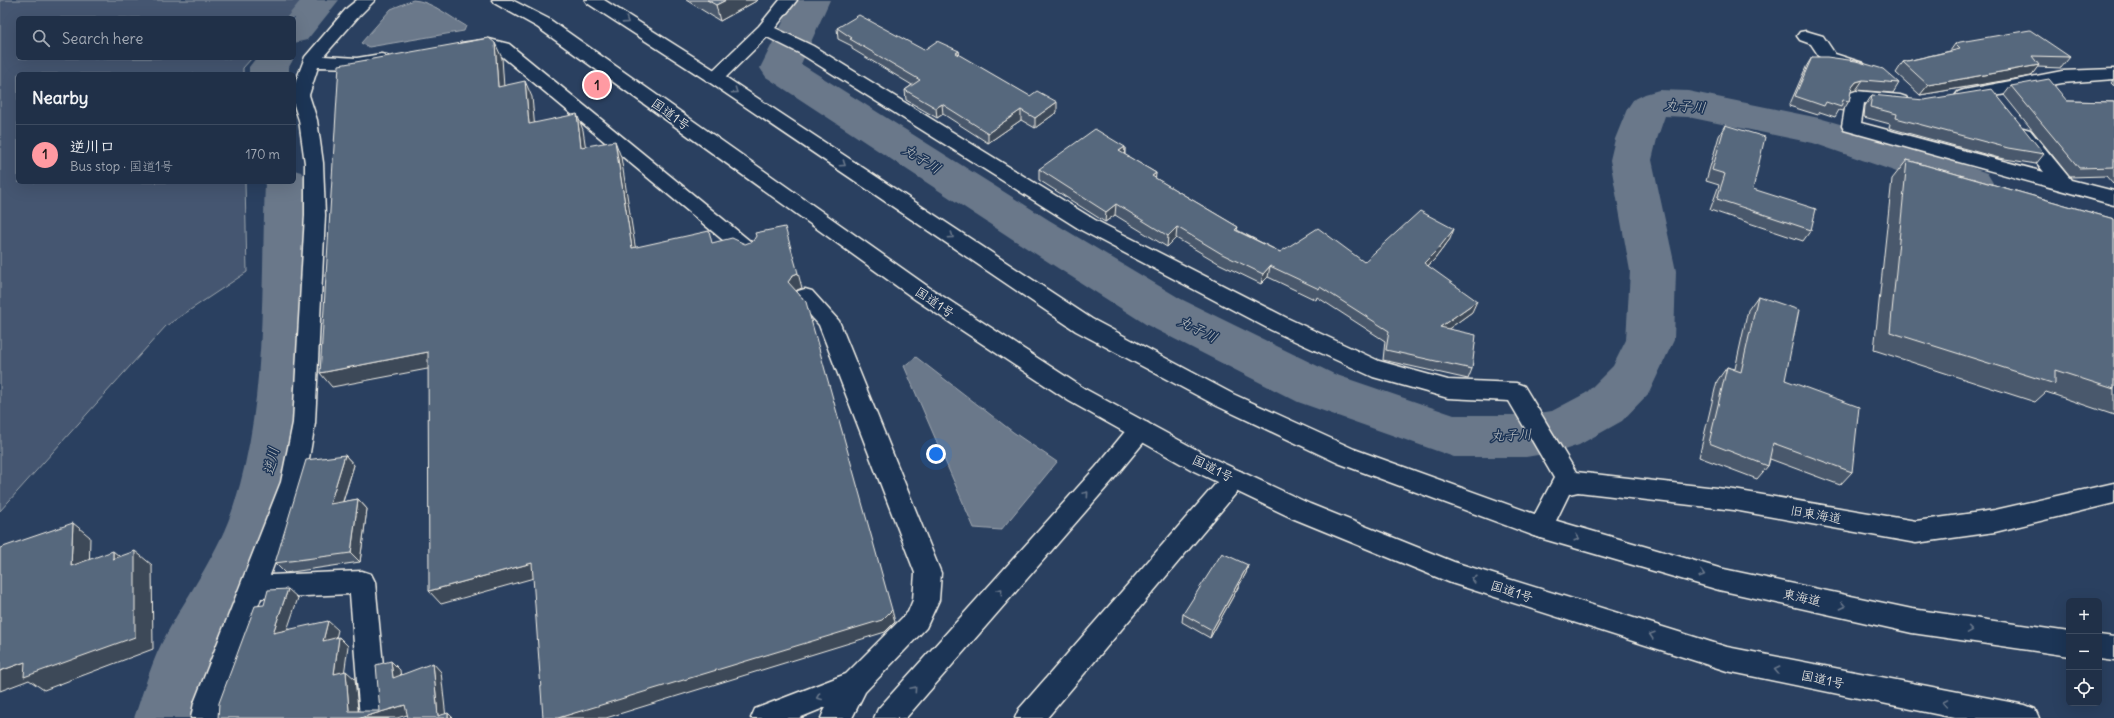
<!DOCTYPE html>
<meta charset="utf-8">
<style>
body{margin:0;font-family:Delius,"Klee One",sans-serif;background:#28384f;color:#f1f3f6}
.controls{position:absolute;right:12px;bottom:12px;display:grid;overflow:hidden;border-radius:6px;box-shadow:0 4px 16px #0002}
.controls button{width:36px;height:36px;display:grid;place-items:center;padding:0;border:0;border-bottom:1px solid #3d4b60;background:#203048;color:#f1f3f6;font:20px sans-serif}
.you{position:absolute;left:936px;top:454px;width:14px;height:14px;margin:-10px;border:3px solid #fff;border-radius:50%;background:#1a73e8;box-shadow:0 0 0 6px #1a73e833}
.badge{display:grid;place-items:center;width:26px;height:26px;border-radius:50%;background:#ff9aa2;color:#111;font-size:13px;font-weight:700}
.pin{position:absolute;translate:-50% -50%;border:2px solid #fff;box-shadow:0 1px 4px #0006}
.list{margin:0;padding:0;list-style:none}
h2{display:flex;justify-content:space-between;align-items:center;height:52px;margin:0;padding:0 16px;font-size:17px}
h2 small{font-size:13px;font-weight:400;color:#a2a9b4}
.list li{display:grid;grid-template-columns:26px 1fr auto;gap:12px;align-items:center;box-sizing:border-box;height:60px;padding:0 16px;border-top:1px solid #3d4b60}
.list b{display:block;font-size:15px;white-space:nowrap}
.list p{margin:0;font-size:13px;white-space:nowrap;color:#a2a9b4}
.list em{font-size:13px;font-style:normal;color:#a2a9b4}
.icon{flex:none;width:22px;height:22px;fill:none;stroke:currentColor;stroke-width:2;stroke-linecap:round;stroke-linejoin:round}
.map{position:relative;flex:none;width:2114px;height:718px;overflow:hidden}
.search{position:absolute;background:#203048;box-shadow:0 4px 16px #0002;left:16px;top:16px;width:280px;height:44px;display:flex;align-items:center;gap:10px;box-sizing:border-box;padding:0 14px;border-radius:6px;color:#a2a9b4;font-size:15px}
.panel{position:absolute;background:#203048;box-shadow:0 4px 16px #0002;left:16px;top:72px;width:280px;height:112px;border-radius:6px}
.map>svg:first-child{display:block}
</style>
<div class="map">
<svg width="2114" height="718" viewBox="0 0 2114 718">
<rect width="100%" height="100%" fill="#2a4060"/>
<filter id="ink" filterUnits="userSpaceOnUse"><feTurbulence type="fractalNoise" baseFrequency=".025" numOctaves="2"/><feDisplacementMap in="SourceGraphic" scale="8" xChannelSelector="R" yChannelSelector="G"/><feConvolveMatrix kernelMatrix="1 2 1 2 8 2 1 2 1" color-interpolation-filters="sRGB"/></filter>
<g filter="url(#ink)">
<path fill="#445771" stroke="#9ca4ac" d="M 0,0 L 307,0 L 290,18 L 18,18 L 18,58 L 252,58 L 243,68 L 243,74 L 18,74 L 18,182 L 245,182 L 247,272 L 166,326 L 0,511 Z"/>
<path fill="#6a788a" stroke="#a1a8b0" d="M 413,0 C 431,1 450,17 466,26 L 464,31 L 369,47 L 361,43 L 391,9 Z
M 916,357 L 1013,432 L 1057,462 L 1001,530 L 974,528 L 904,366 Z"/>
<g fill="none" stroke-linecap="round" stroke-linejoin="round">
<path fill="#6a788a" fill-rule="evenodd" d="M 301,0 L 339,0 L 307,40 L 294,43 L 294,18 L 286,18 Z
M 794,0 L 830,0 L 801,64 L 1049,220 L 1181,299 L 1334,374 L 1454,415 L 1526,415 L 1552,411 L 1586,393 L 1613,366 L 1626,340 L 1630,271 L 1610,160 L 1615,139 L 1627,109 L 1633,100 L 1645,94 L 1659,90 L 1688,91 L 1819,118 L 1892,139 L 1987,173 L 1993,183 L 1987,193 L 1972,198 L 1813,143 L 1688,117 L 1665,116 L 1657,139 L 1652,160 L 1676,271 L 1674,340 L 1649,393 L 1622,421 L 1579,445 L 1561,451 L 1526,457 L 1454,457 L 1298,402 L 1147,325 L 1017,242 L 766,77 L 760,68 Z
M 256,58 L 294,57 L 294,58 L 289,67 L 289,74 L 249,74 L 249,67 Z
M 294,170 L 301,172 L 307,182 L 308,353 L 305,424 L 288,506 L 247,603 L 213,664 L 196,718 L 134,718 C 144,690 152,659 167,633 C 190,591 219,552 234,505 C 267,402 261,289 265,182 L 294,182 Z"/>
<g stroke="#f4f1e8" stroke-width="3">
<path id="minor" d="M 357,0 L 375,0 L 359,16 L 324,56 L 357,58 L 381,54 L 387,55 L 390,59 L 387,63 L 357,68 L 318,67 L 309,95 L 317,120 L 323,163 L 325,215 L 315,423 L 305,482 L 270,575 L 362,571 L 371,574 L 375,582 L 388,718 L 360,718 L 350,594 L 261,598 L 222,703 L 219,718 L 191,718 L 194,703 L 281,482 L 293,423 L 305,215 L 305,163 L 299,120 L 294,105 L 294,86 L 305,57 L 347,8 Z
M 780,0 L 797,0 L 775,28 L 813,46 L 1095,220 L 1287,318 L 1379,361 L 1448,380 L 1516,383 L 1524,386 L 1576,472 L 1734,490 L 1916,521 L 1995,510 L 2114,483 L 2114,503 L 1995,532 L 1916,543 L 1734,510 L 1578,492 L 1569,494 L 1549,535 L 1540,538 L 1531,535 L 1528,527 L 1554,478 L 1509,401 L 1448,398 L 1373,377 L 1271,330 L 1081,230 L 801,54 L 767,37 L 721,82 L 715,84 L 709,82 L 706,78 L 709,74 L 759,26 Z
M 1806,31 L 1823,36 L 1835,54 L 1863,63 L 1866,67 L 1863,71 L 1857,72 L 1823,62 L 1811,44 L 1800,40 L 1797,36 L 1800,32 Z
M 489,39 L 509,44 L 756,246 L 759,251 L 756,256 L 749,258 L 742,256 L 497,52 C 485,48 473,54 461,51 L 458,47 L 461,43 Z
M 2114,69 L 2114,79 L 2062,83 L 1964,102 L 1958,100 L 1955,96 L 1958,92 L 1964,90 L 2062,71 Z
M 1856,91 L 1900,95 L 1906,97 L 1909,101 L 1906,105 L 1900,107 L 1864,103 L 1861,123 L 2044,172 L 2014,134 L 2016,130 L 2023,128 L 2030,130 L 2071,180 L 2114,191 L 2114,205 L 1844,130 L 1842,126 L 1847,97 L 1850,93 Z
M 805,289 L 812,291 L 839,321 L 941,573 L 939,600 L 926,628 L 865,692 L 852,718 L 821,718 L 826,707 L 799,718 L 751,718 L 755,709 L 846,674 L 908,612 L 913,600 L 915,573 L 819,325 L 794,297 L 798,291 Z
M 1140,421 L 1148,423 L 1152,430 L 1148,437 L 1112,481 L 906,718 L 874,718 L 878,709 L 1096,467 L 1132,423 Z
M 1234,469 L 1242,472 L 1246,479 L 1242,486 L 1047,718 L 1015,718 L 1019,709 L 1226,472 Z"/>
</g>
<g stroke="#f4f1e8" stroke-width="3">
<path id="highway" d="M 492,0 L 512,0 L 549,19 L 930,288 L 1085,389 L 1210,457 L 1310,504 L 1454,562 L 1727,647 L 2025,705 L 2035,709 L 2039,718 L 1955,718 L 1727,671 L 1451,583 L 1292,518 L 1194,471 L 1069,401 L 916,300 L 537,27 L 494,3 Z
M 585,0 L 604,0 L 721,74 L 1092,319 L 1233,394 L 1354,449 L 1540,516 L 1719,568 L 1912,609 L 2069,632 L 2069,656 L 1912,633 L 1719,590 L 1540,538 L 1338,463 L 1217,406 L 1076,331 L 709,82 L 587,3 Z
M 2099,635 L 2114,637 L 2114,661 L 2099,659 Z"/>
</g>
<use href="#minor" fill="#1d3557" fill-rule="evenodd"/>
<use href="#highway" fill="#1d3557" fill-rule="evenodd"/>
</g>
<path fill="#4a596c" stroke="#f4f1e8" d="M 686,0 L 758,0 L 720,21 Z
M 837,28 L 924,50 L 959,51 L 960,56 L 1057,112 L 1035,128 L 1021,120 L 988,143 L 943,114 L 937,118 L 906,100 L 905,90 L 912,85 L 852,49 L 852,46 L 838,39 Z
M 1955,44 L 2070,57 L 2061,68 L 2037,67 L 2031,76 L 1920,95 L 1896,73 L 1903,62 L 1950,51 Z
M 1812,57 L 1899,83 L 1893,93 L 1856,90 L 1851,91 L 1849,101 L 1843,111 L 1839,110 L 1835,117 L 1820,112 L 1818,115 L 1789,106 L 1806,67 Z
M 2114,79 L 2114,86 L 2111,83 Z
M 2011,86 L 2067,101 L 2114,102 L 2114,183 L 2113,184 L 2106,176 L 2070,177 L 2004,95 Z
M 1872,95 L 2044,154 L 2036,164 L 1999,158 L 1889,128 L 1890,124 L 1864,117 L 1865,106 Z
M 1725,125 L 1753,189 L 1811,230 L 1803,241 L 1710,210 L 1719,185 L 1706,181 L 1719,136 Z
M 1125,147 L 1125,155 L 1156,173 L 1155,178 L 1238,227 L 1237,230 L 1280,252 L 1364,262 L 1450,239 L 1434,260 L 1428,266 L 1472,312 L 1448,329 L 1472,369 L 1468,379 L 1383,360 L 1385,341 L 1317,297 L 1316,300 L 1268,277 L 1261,284 L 1220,264 L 1176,238 L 1167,247 L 1115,215 L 1105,222 L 1039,180 L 1039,169 Z
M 1907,160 L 2114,219 L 2114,415 L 2046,392 L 2035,402 L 1874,350 L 1892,179 Z
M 1758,296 L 1785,380 L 1852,472 L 1840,485 L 1770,459 L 1768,466 L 1757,479 L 1699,457 L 1717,381 L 1727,367 L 1735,369 L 1748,310 Z
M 345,455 L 354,465 L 343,502 L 358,499 L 367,509 L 360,562 L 285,573 L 275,563 Z
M 1248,565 L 1246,573 L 1210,638 L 1182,622 L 1183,614 Z"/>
<path fill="#3c4858" stroke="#f4f1e8" d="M 726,0 L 758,0 L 720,21 L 716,5 Z
M 495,43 L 502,58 L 505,102 L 498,87 Z
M 959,51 L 960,61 L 956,53 Z
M 2039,65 L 2031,76 L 1920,95 L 1928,85 Z
M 1863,80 L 1856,90 L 1850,92 L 1852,87 L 1856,82 Z
M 525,81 L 532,97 L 536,140 L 529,124 Z
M 1057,102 L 1057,112 L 1035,128 L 1035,118 Z
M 942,104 L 943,114 L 937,118 L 936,108 Z
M 1021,110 L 1021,120 L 988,143 L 988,133 Z
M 577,114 L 583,130 L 588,163 L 581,147 Z
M 615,141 L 621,157 L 638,264 L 632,248 Z
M 1125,147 L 1124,158 L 1119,151 Z
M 1156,173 L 1155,184 L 1152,176 Z
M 1116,204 L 1115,215 L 1105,222 L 1106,212 Z
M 1177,227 L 1176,238 L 1167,247 L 1168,236 Z
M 1454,229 L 1450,239 L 1434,260 L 1420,273 L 1424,263 Z
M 1270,266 L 1268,277 L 1261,284 L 1263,274 Z
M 798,273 L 802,288 L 797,290 L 792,297 L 788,282 L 793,275 Z
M 1477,301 L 1472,312 L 1436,338 L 1440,327 Z
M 428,352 L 438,367 L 332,387 L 320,373 Z
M 345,455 L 354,465 L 339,514 L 330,504 Z
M 358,499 L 367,509 L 360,562 L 351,553 Z
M 73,523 L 90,537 L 89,579 L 71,566 Z
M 113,551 L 130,565 L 113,559 Z
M 135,551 L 152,565 L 153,649 L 44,690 L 29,680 L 0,691 L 0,671 L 25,662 Z
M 532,563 L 541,576 L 441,604 L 429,591 Z
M 1248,565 L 1246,573 L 1210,638 L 1212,630 Z
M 288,589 L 298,598 L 283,642 L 273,633 Z
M 892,610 L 895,622 L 885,632 L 606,718 L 558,718 Z
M 328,621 L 338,630 L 333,650 L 323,641 Z
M 339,637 L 348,646 L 343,682 L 334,674 Z
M 391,661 L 400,670 L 402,687 L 393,678 Z
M 433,663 L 441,672 L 446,718 L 438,716 Z
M 346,671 L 355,679 L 359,718 L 349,711 Z
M 405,705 L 414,713 L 397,718 L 360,718 Z
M 448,713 L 453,718 L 448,718 Z"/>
<path fill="#56677d" stroke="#f4f1e8" d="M 707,0 L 726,0 L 716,5 Z
M 859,15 L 924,50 L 937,41 L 959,51 L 956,53 L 1030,96 L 1037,91 L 1057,102 L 1035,118 L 1021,110 L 988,133 L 942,104 L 936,108 L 905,90 L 920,80 L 850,39 L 852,38 L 837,28 Z
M 2030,30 L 2070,57 L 2032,56 L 2039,65 L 1928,85 L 1903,62 L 1960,49 L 1955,44 L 1960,42 Z
M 489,38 L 495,43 L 498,87 L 525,81 L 529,124 L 577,114 L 581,147 L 615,141 L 632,248 L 709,231 L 712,243 L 732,238 L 745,244 L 753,241 L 756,236 L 755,233 L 785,227 L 798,273 L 793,275 L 788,282 L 806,302 L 892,610 L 882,620 L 558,718 L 543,718 L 532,563 L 429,591 L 428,352 L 320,373 L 339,65 Z
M 1812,57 L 1827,57 L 1856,61 L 1883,69 L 1899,83 L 1863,80 L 1856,82 L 1852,87 L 1849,101 L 1843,100 L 1841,107 L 1826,102 L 1824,106 L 1795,96 Z
M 2049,79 L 2067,101 L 2114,102 L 2114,167 L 2079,168 L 2011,86 Z
M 1992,89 L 2044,154 L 2008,148 L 1896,118 L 1897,114 L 1870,107 L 1872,95 L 1924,100 Z
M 1725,125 L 1765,137 L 1753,189 L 1816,209 L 1811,230 L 1717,199 L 1725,174 L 1712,170 Z
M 1095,129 L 1125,147 L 1119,151 L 1156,173 L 1152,176 L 1238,227 L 1235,230 L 1280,252 L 1318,228 L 1364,262 L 1420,211 L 1454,229 L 1438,249 L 1424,263 L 1477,301 L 1440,327 L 1476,335 L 1472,369 L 1386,350 L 1389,331 L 1320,287 L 1319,289 L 1270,266 L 1263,274 L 1222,254 L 1177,227 L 1168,236 L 1116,204 L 1106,212 L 1039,169 Z
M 1907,160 L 2114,219 L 2114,389 L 2055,370 L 2055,384 L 1890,332 Z
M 1758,296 L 1799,310 L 1785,380 L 1859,407 L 1852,472 L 1773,443 L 1768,466 L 1709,443 L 1727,367 L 1741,372 Z
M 345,455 L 330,504 L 358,499 L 351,553 L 275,563 L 306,460 Z
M 73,523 L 71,566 L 113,551 L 113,559 L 135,551 L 135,637 L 24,677 L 25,662 L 0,671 L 0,548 Z
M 1222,553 L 1248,565 L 1212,630 L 1183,614 Z
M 288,589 L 273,633 L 328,621 L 323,641 L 339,637 L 334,674 L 346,671 L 349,711 L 380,711 L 376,665 L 391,661 L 393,678 L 433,663 L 438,716 L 448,713 L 448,718 L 408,718 L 405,705 L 360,718 L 218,718 L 219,703 L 255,606 L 264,605 L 268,590 Z"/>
<defs><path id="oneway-chevron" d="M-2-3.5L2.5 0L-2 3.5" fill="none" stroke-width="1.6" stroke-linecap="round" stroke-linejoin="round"/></defs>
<g stroke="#68778a">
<use href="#oneway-chevron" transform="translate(626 21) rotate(33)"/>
<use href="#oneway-chevron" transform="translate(735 91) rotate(34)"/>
<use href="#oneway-chevron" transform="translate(843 164) rotate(34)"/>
<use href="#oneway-chevron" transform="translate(951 236) rotate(34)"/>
<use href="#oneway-chevron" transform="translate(1086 494) rotate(-49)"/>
<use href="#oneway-chevron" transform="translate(1577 538) rotate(16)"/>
<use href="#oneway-chevron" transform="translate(1702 574) rotate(16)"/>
<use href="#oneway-chevron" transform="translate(1474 579) rotate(-162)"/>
<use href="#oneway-chevron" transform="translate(1000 591) rotate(-49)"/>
<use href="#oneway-chevron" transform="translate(1843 606) rotate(12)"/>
<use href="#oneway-chevron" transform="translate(1970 630) rotate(9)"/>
<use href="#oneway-chevron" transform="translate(1652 635) rotate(-162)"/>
<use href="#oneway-chevron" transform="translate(1777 670) rotate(-168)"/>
<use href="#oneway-chevron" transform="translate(914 689) rotate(-49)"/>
<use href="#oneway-chevron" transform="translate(819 697) rotate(159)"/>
<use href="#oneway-chevron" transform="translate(1945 703) rotate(-170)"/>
</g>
</g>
<g text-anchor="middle" stroke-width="3" stroke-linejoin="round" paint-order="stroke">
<g font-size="13" fill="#f4f1e8" stroke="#1d3557">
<text transform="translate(671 114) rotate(36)" y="5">国道1号</text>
<text transform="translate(935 302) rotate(34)" y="5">国道1号</text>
<text transform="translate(1213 468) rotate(26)" y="5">国道1号</text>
<text transform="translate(1816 514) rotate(10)" y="5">旧東海道</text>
<text transform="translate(1512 591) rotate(18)" y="5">国道1号</text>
<text transform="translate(1802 597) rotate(12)" y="5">東海道</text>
<text transform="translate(1823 679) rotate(12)" y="5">国道1号</text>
</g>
<g font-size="14" font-style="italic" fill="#bdc1c2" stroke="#1d3557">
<text transform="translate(1685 106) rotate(5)" y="5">丸子川</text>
<text transform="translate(922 159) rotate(32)" y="5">丸子川</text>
<text transform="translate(1198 329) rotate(27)" y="5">丸子川</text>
<text transform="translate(1511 435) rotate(-3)" y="5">丸子川</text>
<text transform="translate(271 461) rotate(-77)" y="5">逆川</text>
</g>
</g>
</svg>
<div class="controls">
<button>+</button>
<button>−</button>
<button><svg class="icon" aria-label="locate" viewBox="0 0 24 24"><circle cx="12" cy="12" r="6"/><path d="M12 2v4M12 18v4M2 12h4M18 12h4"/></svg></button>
</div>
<div class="you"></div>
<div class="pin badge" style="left:597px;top:85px">1</div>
<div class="search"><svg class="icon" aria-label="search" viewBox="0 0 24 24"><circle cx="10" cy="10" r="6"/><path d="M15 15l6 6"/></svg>Search here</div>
<section class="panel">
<h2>Nearby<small></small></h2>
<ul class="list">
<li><span class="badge">1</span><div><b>逆川口</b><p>Bus stop · 国道1号</p></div><em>170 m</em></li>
</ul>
</section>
</div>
